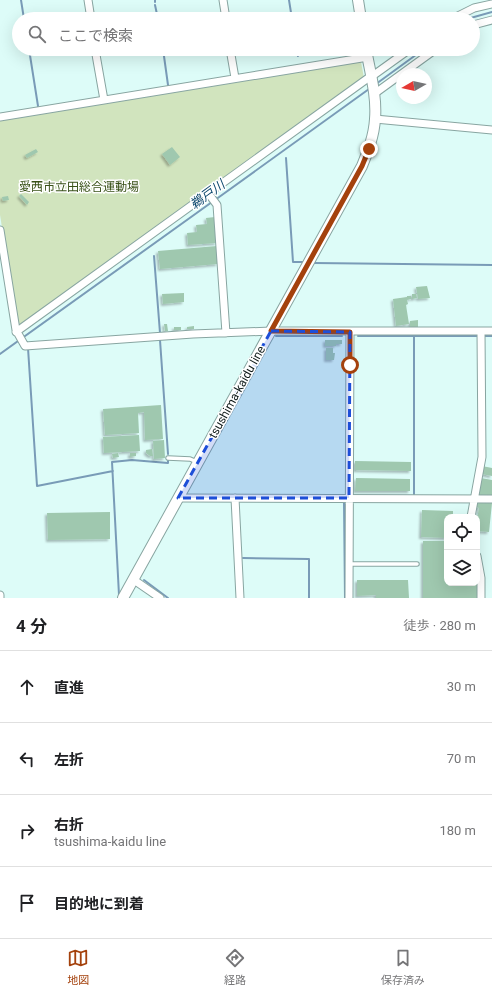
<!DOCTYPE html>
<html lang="ja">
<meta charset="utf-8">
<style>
body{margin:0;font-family:Roboto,"Noto Sans JP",sans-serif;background:#f6f6f6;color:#202124}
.controls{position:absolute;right:12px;bottom:12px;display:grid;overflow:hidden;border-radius:8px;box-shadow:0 4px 16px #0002}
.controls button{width:36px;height:36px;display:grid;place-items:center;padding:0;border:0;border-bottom:1px solid #e0e0e0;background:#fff;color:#202124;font:20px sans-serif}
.compass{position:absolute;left:396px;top:68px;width:36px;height:36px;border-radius:50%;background:#fff;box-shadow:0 4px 16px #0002;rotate:261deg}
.stop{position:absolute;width:12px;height:12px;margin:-9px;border:3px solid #a4410c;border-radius:50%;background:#fff}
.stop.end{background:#a4410c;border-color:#fff;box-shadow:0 1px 4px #0008}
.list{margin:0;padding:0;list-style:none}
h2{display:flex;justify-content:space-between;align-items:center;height:52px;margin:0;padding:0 16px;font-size:17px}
h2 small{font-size:13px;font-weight:400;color:#757577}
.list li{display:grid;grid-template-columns:26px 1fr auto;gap:12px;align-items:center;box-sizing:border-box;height:72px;padding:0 16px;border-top:1px solid #e0e0e0}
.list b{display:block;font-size:15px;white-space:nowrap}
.list p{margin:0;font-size:13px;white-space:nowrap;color:#757577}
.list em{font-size:13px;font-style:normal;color:#757577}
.icon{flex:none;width:22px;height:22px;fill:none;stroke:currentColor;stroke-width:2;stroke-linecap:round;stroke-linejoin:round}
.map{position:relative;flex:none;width:492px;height:598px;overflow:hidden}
.search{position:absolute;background:#fff;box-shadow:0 4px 16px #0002;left:12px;right:12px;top:12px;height:44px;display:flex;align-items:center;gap:10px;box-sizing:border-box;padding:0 14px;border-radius:22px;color:#757577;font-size:15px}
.sheet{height:340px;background:#fff}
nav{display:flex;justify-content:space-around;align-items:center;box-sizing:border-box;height:56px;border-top:1px solid #e0e0e0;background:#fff;font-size:11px;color:#757577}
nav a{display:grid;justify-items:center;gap:2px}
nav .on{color:#a4410c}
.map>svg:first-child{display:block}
</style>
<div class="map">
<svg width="492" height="598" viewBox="0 0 492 598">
<defs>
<filter id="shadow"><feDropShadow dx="-2" dy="2" stdDeviation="1" flood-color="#0004"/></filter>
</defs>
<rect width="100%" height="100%" fill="#ddfcf8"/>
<path fill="#d1e4be" d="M 361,62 L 364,78 L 23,324 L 17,323 L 0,215 L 0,121 Z"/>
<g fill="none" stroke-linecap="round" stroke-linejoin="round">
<path stroke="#799bb7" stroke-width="2" d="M 21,0 L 24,19
M 155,0 L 155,2
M 289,0 L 292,19
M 155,5 L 158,19
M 467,19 L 492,12
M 29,49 L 38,106
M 163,49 L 168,85
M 297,49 L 298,56
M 376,84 L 424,49
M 286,158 L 293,262 L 304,262
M 215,200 L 369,89
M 154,256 L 160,333
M 314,263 L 492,265
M 276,336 L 342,336
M 358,336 L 479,336
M 484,336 L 492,336
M 160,340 L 168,454
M 28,348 L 37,486 L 113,471
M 0,354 L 212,202
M 414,494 L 414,336
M 344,501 L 345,598
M 243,558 L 309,559 L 309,598
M 144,580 L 168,598
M 119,595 L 112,462 L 132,460 L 168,463 L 168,461"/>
</g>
<path fill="#9fc8af" filter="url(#shadow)" d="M 172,147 L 180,157 L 170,165 L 162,154 Z
M 36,149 L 38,152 L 27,158 L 25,155 Z
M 21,194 L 29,202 L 27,205 L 19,196 Z
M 8,196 L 9,200 L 3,201 L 2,197 Z
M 215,217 L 217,243 L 188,245 L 187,233 L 197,232 L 196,225 L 207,224 L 206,218 Z
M 217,246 L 218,264 L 160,269 L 158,251 Z
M 427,286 L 430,298 L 418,299 L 416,287 Z
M 184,293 L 184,302 L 163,304 L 162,294 Z
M 412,294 L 416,294 L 417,298 L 412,299 Z
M 407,296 L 411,296 L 411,299 L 407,300 L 408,304 L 406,305 L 409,324 L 396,326 L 393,299 L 407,297 Z
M 418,320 L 418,327 L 410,328 L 410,321 Z
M 164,324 L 167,324 L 168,331 L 165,331 Z
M 194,326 L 194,329 L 187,329 L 187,327 Z
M 174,327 L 181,327 L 181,330 L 174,330 Z
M 325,340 L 342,340 L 342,344 L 336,344 L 336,346 L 325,346 Z
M 326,348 L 333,348 L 333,353 L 335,353 L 334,360 L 326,360 Z
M 161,405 L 163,439 L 145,440 L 144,412 L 138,413 L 139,433 L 105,435 L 103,409 Z
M 139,435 L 140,451 L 104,453 L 103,437 Z
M 164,440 L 165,458 L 154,459 L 153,441 Z
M 152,449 L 153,456 L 150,456 L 146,453 L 146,450 Z
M 118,453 L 119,457 L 113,458 L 112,454 Z
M 130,453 L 136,453 L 136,456 L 130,457 Z
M 355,461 L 411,462 L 411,471 L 355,470 Z
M 482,466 L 492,468 L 492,476 L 481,474 Z
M 356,478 L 410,479 L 410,491 L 355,491 Z
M 481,478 L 492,480 L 492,497 L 478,497 Z
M 486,500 L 492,501 L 492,503 L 489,532 L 477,531 L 477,519 L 479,508 L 476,507 L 476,503 L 485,503 Z
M 422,510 L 453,511 L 453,517 L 447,517 L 447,538 L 421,537 Z
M 110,512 L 110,539 L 48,540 L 47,513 Z
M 423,541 L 447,541 L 447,583 L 477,583 L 477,598 L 423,598 Z
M 357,580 L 408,580 L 409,598 L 376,598 L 376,595 L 357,596 Z"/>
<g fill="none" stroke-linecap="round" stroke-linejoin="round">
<g stroke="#88a5a1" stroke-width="5.5">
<path id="service" d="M 168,458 L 190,459 L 197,462
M 349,564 L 417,564"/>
</g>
<g stroke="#88a5a1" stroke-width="9">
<path id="minor" d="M 88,0 L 91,19
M 223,0 L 226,19
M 452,19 L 474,8 L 492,4
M 473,25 L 492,20
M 95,49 L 104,100
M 230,49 L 235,78
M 371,77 L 410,49
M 374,94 L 436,49
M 0,117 L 368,57
M 375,119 L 492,130
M 208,193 L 217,205 L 226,333
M 0,230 L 16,330 L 25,346 L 193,334 L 271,331 L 492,331
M 16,332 L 371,76
M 178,498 L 492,499
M 235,498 L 240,598
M 471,517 L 482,457 L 481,331
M 477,556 L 481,578 L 481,598
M 134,580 L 160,598
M 0,595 L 0,598
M 349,598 L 350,332"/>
</g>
<g stroke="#88a5a1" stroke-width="12">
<path id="secondary" d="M 358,0 L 361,19
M 123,598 L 362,166 C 368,151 374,136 375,119 C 377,96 370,72 366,49"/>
</g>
<use href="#service" stroke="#fff" stroke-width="3.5"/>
<use href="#minor" stroke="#fff" stroke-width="7"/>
<use href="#secondary" stroke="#fff" stroke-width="10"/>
</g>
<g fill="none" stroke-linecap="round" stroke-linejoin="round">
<path stroke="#a4410c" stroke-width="5" d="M 350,365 L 350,332 L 271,331 L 362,166 L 369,149"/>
</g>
<path fill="#1d4ed8" fill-opacity="0.2" stroke="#1d4ed8" stroke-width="3" stroke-dasharray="8 5" stroke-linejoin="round" d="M 271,331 L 350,332 L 349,498 L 178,498 Z"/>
<g text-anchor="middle" stroke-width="3" stroke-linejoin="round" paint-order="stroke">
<g font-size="12" fill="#395118" stroke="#fff">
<text x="79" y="191">愛西市立田総合運動場</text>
</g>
<g font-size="12" fill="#0f1a19" stroke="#fff">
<text transform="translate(237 392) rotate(-61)" y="4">tsushima-kaidu line</text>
</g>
<g font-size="13" font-style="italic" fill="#0b466c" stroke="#fff">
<text transform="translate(207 194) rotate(-36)" y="5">鵜戸川</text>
</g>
</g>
</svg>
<div class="controls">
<button><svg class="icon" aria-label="locate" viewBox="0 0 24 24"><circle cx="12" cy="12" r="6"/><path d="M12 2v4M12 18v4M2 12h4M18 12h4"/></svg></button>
<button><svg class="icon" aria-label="layers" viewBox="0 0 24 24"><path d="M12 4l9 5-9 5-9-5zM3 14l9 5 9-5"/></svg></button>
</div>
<svg class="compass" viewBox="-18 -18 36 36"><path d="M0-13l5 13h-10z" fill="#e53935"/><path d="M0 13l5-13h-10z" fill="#757577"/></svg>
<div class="stop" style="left:350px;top:365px"></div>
<div class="stop end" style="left:369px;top:149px"></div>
<div class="search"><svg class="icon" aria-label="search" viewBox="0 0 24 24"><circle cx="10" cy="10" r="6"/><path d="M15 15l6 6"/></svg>ここで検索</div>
</div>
<section class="sheet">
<h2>4 分<small>徒歩 · 280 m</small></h2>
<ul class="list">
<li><svg class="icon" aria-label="ahead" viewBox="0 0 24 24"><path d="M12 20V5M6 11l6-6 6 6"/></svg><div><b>直進</b></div><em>30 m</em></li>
<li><svg class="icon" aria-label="left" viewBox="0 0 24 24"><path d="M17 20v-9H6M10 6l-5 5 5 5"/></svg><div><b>左折</b></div><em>70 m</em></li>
<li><svg class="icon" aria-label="right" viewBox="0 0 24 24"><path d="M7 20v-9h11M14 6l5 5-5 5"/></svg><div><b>右折</b><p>tsushima-kaidu line</p></div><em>180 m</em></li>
<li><svg class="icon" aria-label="arrive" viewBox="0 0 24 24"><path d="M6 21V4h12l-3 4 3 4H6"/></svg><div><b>目的地に到着</b></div></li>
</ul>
</section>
<nav>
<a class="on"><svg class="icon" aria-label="map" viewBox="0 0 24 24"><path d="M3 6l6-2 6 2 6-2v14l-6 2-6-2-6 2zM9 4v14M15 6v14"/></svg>地図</a>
<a><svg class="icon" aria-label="directions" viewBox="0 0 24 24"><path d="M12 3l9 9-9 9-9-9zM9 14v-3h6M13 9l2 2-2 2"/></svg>経路</a>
<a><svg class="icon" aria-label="saved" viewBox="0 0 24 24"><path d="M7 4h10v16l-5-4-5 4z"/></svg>保存済み</a>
</nav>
